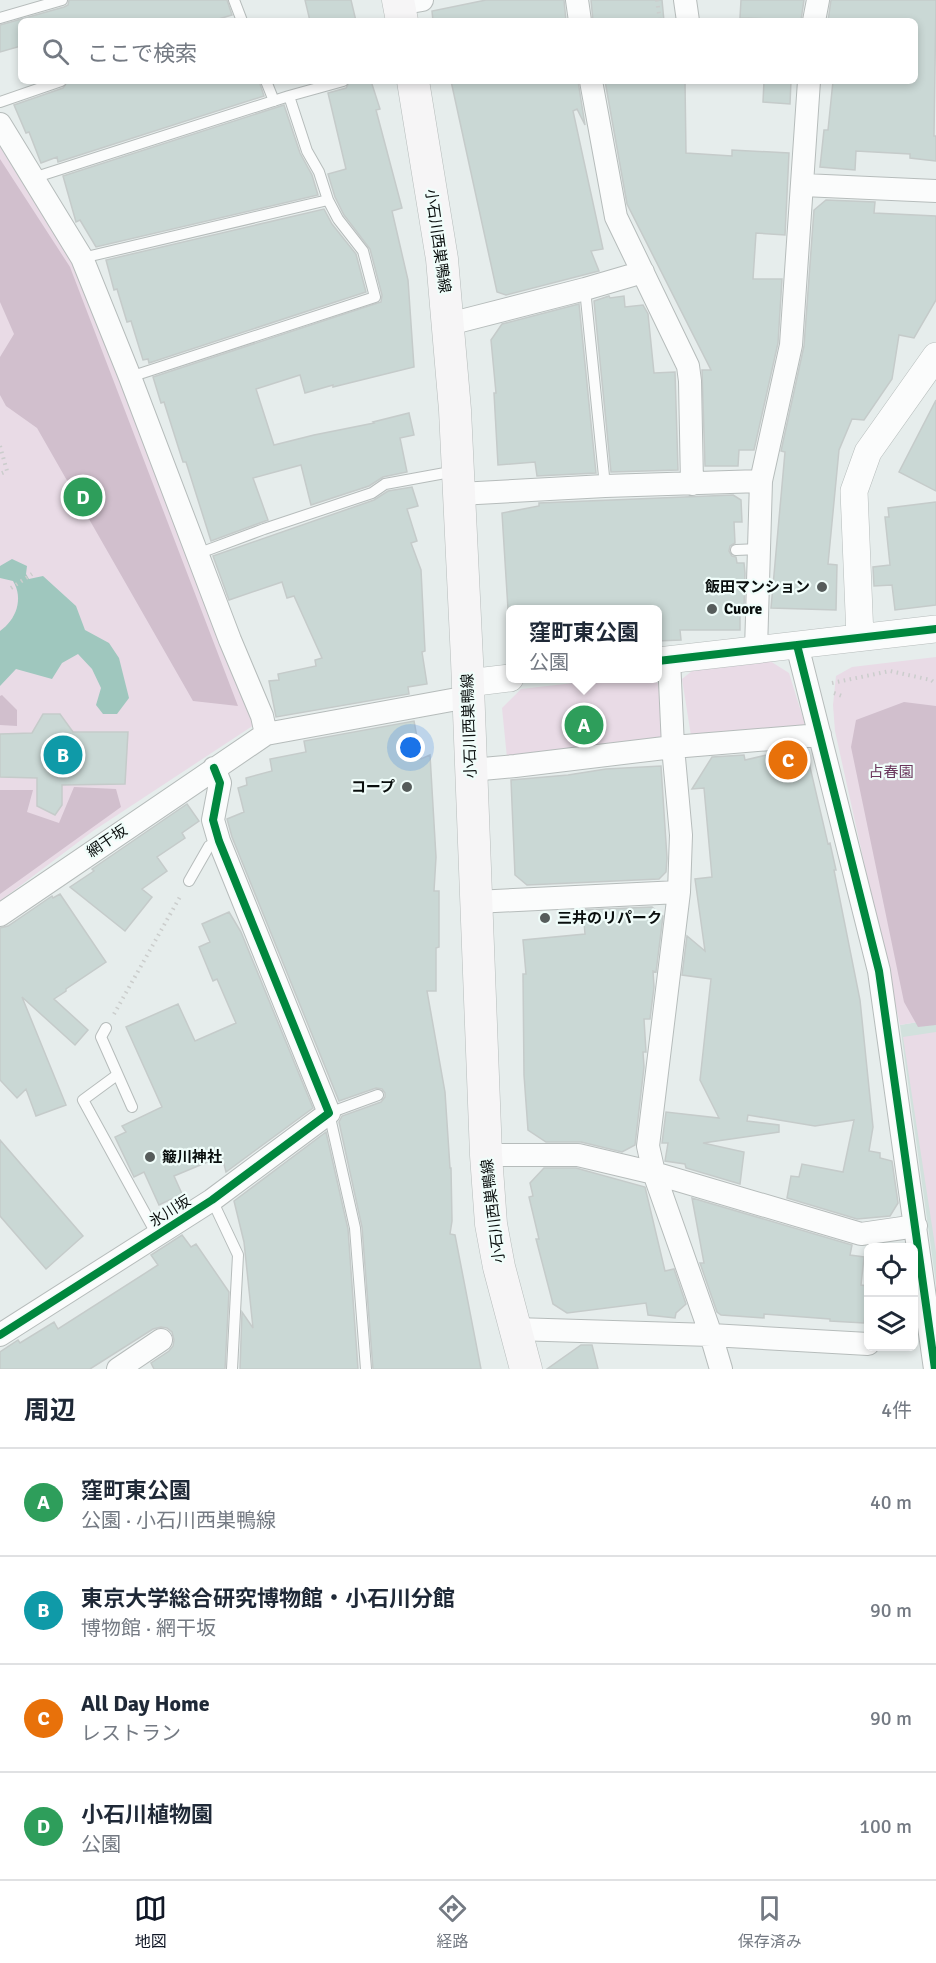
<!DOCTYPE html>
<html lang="ja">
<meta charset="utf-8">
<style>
body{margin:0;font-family:Signika,"Noto Sans JP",sans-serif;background:#f6f6f7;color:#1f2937}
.controls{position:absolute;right:18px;bottom:18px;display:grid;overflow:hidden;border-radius:9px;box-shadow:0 3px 9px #0003}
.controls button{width:54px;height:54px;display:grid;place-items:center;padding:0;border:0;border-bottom:2px solid #e0e1e3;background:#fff;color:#1f2937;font:30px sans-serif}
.you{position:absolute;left:411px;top:748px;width:21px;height:21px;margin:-15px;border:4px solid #fff;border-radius:50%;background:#1a73e8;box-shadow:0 0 0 9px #1a73e833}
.badge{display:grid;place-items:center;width:39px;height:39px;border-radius:50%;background:#111827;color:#fff;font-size:20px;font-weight:700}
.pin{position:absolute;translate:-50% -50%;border:3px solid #fff;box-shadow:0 2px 6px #0006}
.popup{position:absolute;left:506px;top:605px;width:156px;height:78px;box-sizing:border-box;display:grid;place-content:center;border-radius:9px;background:#fff;filter:drop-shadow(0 2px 4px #0005);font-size:20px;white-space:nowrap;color:#747a83}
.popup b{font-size:22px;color:#1f2937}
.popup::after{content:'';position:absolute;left:50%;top:100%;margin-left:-12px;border:12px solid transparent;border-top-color:#fff}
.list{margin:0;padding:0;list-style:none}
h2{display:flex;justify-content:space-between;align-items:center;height:78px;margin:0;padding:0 24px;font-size:26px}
h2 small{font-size:20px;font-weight:400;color:#747a83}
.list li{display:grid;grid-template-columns:39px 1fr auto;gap:18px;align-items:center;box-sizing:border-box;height:108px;padding:0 24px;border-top:2px solid #e0e1e3}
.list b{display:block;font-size:22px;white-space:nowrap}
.list p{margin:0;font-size:20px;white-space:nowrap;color:#747a83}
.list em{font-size:20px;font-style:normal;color:#747a83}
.icon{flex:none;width:33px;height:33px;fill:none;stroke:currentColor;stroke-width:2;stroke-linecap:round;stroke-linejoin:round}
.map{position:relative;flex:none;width:936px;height:1369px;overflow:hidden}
.search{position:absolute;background:#fff;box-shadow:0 3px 9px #0003;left:18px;right:18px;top:18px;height:66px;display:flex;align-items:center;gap:15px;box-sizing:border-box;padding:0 21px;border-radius:9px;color:#747a83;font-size:22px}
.sheet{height:510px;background:#fff}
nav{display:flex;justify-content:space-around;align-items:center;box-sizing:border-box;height:84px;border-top:2px solid #e0e1e3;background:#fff;font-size:16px;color:#747a83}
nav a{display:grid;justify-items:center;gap:3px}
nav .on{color:#111827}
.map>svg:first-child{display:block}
</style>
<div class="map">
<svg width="936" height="1369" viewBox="0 0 936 1369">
<rect width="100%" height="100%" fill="#e6edec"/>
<path fill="#d2e1dd" d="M 936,1019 L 936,1284 L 900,1025 Z"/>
<path fill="#e9dbe6" d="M 0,147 L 77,269 L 254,725 L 93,831 L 0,901 Z
M 936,657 L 936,1019 L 900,1025 L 835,731 L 833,705 L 836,676 L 852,667 Z
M 770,661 L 789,673 L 807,731 L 692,742 L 682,679 L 692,671 Z
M 608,679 L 652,679 L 660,685 L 665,742 L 507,758 L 502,708 L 521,689 Z
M 936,1032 L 936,1252 L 903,1037 Z"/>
<path fill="#d1bfcd" d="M 0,159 L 70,267 L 238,706 L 193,701 L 37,428 L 6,406 L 0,395 L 0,357 L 14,334 L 0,302 Z
M 2,695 L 17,710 L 17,726 L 0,725 L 0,696 Z
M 904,702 L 936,706 L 936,1025 L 918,1027 L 904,1002 L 851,747 L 856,720 Z
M 74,787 L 116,789 L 121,807 L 0,894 L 0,790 L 33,790 L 27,812 L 59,823 Z"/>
<path fill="#9fc7be" d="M 12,559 L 27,566 L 26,574 L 29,579 L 43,576 L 76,606 L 85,630 L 109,643 L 119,658 L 129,698 L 117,714 L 103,714 L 96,705 L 101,688 L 92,669 L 78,654 L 62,663 L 52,679 L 16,669 L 0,686 L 0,631 C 16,620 24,599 13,581 L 0,578 L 0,566 Z"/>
<path fill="#cad8d5" stroke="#c5cbca" stroke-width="1.5" d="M 69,0 L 227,0 L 232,15 L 212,21 L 21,21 L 21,46 L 0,52 L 0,25 L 64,7 L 68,5 Z
M 305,0 L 351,0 L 356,21 L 310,21 Z
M 486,0 L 564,0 L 566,21 L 433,21 L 432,11 Z
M 591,0 L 662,0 L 664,21 L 593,21 Z
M 741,0 L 804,0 L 801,20 L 740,18 Z
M 831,0 L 936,0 L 934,136 L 936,136 L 936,161 L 910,158 L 910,154 L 856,151 L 855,170 L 820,167 L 824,130 L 828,130 L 833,81 L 915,81 L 915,21 L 828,21 Z
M 68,81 L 259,81 L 264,96 L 58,162 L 57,157 L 41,163 L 29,132 L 26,133 L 14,105 L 63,88 Z
M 350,81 L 371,81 L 380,109 L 376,110 L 402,208 L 392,211 L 408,280 L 414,367 L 333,387 L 333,385 L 305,393 L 300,375 L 256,389 L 274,445 L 314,435 L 374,423 L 373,422 L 409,413 L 414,435 L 400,438 L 407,472 L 383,477 L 369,486 L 311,505 L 301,465 L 253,478 L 268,520 L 211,541 L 186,462 L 183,462 L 164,402 L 161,403 L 153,377 L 381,302 L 382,295 L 370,249 L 344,215 L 335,197 L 328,174 L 346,169 L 328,93 L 346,88 Z
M 451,81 L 578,81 L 585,125 L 577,109 L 573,111 L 603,249 L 591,251 L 599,271 L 506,295 L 497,292 Z
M 605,81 L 685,81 L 686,153 L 732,156 L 732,150 L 789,153 L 785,235 L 756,233 L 753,279 L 782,279 L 778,343 L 754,450 L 739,450 L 738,466 L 705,466 L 702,370 L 711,370 L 627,204 Z
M 764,81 L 791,81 L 790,104 L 763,102 Z
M 284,105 L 300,153 L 312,175 L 318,195 L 96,247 L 80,220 L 76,222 L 63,176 Z
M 826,200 L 875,202 L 874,213 L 936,216 L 936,300 L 914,338 L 899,335 L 892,379 L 864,420 L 852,419 L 839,450 L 828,564 L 837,565 L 836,610 L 771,608 L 785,452 L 781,451 L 804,346 L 814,210 Z
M 324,209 L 332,224 L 356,254 L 366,292 L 149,363 L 148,359 L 143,360 L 131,321 L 127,322 L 117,289 L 114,290 L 106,260 Z
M 609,296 L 610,298 L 624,296 L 625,307 L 643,305 L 648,314 L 654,373 L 675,372 L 678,470 L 611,472 L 594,301 Z
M 579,304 L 596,473 L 537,476 L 535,462 L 498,465 L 494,393 L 496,393 L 491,340 L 502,324 Z
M 936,400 L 936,491 L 899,472 Z
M 412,487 L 418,506 L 407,509 L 417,541 L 411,543 L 421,570 L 425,651 L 422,652 L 427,684 L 408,687 L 409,694 L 276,717 L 269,681 L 279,680 L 278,674 L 316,666 L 315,660 L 322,658 L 294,596 L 287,598 L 282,582 L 229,600 L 213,556 L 374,500 L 388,491 Z
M 733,495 L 741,500 L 742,522 L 734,522 L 735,543 L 730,546 L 729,551 L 732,556 L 736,557 L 737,563 L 744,563 L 745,573 L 744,608 L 740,608 L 740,630 L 680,630 L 681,640 L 657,641 L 657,609 L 579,609 L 579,607 L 508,609 L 502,513 L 539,506 L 539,503 Z
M 936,502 L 936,605 L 895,610 L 892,585 L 874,586 L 873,567 L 890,565 L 885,517 L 889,517 L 888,508 Z
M 43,714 L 60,714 L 73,732 L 128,732 L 125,784 L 62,785 L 62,805 L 55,815 L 37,806 L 37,778 L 0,777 L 0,734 L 32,733 Z
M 414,721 L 421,759 L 430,755 L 436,857 L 434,891 L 439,891 L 439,947 L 436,948 L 436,991 L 427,991 L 445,1092 L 450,1168 L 451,1168 L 452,1221 L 450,1234 L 455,1235 L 481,1369 L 373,1369 L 362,1227 L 339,1122 L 342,1116 L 381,1102 L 385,1097 L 385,1093 L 382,1089 L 376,1088 L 339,1101 L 232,837 L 227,819 L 244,812 L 238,788 L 247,785 L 246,778 L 272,771 L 270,759 L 306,752 L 304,741 Z
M 806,750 L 828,844 L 830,843 L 836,870 L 834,870 L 860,1000 L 873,1127 L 869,1151 L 880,1153 L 880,1158 L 892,1161 L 898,1203 L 890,1216 L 857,1219 L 787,1198 L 791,1176 L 799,1177 L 802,1164 L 843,1172 L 854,1120 L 815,1126 L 748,1115 L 747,1121 L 779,1125 L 779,1132 L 703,1143 L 744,1152 L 740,1184 L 686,1168 L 685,1164 L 665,1161 L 668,1143 L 662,1143 L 666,1112 L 719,1118 L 700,1080 L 711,979 L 682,975 L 687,936 L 705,951 L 695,879 L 712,877 L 704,788 L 692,789 L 712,757 L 744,755 L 745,760 L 784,751 Z
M 661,766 L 667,858 L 666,872 L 659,879 L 527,885 L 515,875 L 511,780 L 568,775 L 606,769 Z
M 187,804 L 199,821 L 182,833 L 185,838 L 157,857 L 167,871 L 142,889 L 152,897 L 125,931 L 70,887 L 94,871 L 92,869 Z
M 60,894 L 106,962 L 66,989 L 66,991 L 54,999 L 88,1030 L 75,1045 L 22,997 L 66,1105 L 36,1116 L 26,1089 L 17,1098 L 0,1080 L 0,928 L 8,926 L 52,896 L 53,898 Z
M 652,907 L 663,916 L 656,972 L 653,971 L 654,987 L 650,1019 L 644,1019 L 646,1052 L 643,1052 L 644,1067 L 635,1145 L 622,1152 L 581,1142 L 546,1142 L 528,1130 L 524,1075 L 523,974 L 526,974 L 523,940 L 585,934 L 583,910 Z
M 229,912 L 241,932 L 313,1108 L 226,1172 L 222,1156 L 174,1176 L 182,1194 L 159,1205 L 144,1172 L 134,1177 L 115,1137 L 126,1132 L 122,1126 L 162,1107 L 126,1027 L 178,1004 L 195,1041 L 236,1023 L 217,979 L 213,981 L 199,947 L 210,942 L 202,924 Z
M 326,1132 L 348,1229 L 358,1369 L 240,1369 L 242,1312 L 253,1328 L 244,1242 L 234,1201 Z
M 0,1140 L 83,1236 L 46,1269 L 0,1216 Z
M 544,1168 L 576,1168 L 645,1187 L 665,1271 L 674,1269 L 686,1304 L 676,1313 L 675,1318 L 648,1315 L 646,1303 L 567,1313 L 553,1304 L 536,1239 L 539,1239 L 529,1197 L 533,1196 L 530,1183 Z
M 692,1198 L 852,1245 L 850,1255 L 864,1257 L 861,1285 L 868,1286 L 864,1323 L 830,1321 L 830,1319 L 764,1314 L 764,1318 L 721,1315 L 717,1312 L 700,1263 L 704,1263 Z
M 182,1235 L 191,1247 L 196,1244 L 229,1292 L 225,1369 L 154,1369 L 151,1363 L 169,1351 L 173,1346 L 174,1340 L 172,1332 L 167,1328 L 161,1327 L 153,1329 L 90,1369 L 0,1369 L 0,1352 L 18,1340 L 20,1343 L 54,1322 L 58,1329 L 158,1265 L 151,1255 Z
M 581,1345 L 592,1345 L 598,1369 L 547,1369 Z"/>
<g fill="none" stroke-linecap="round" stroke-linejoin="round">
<g stroke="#b6bcbb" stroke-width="12">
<path id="service" d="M 234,0 L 242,21
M 0,18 L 62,0
M 266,81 L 274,101
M 0,102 L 61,81
M 33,178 L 289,96 L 343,81
M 82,258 L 328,200
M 585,289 L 605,486
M 130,377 L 375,297 L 363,251 L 338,219 L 328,200 L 319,172 L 307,151 L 289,96
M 736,550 L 759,549
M 197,554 L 264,529 L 372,493 L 385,484 L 456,471
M 189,881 L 209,846 L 219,841
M 106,1028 L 101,1037 L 132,1107
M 117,1075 L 83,1100 L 157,1235
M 212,1200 L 238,1255 L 232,1369
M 366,1369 L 355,1228 L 329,1113 L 378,1095"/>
</g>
<g stroke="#b6bcbb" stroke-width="24">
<path id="minor" d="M 577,0 L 580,21
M 685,0 L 688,21
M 399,4 L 422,0
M 814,21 L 818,0
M 591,81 L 616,217 L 688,366 L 690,381 L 692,484
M 0,124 L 82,258 L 130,377 L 230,640 L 262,716 L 266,734
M 803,185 L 936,191
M 449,324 L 585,289 L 643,272
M 459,494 L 605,486 L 761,481
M 797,645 L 879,971 L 935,1369
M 756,650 L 761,481 L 791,345 L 809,81
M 669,659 L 673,747 L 681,835 L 679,892 L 648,1146 L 654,1173 L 711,1335 L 721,1369
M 471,770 L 515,766 L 673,747 L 820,735
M 475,902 L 679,892
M 0,915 L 266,734 L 468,697
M 486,1155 L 578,1155 L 654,1173 L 861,1234 L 916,1226
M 515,1329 L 711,1335 L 868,1344
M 0,1335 L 212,1200 L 329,1113 L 219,841 L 213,820 L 220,783 L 214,768
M 118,1369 L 161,1340"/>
</g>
<g stroke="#b6bcbb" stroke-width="28">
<path id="tertiary" d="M 860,637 L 854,491 L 868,452 L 936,356
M 658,661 L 936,629
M 468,683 L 510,678"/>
</g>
<g stroke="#b6bcbb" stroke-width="33">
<path id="secondary" d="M 398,0 L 402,21
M 413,81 L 442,259 L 455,410 L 467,660 L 486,1155 L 491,1224 L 499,1267 L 526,1369"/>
</g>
<path stroke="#cbcdcc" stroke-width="4" stroke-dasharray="1.5 4.5" stroke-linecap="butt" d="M 657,0 L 660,21
M 0,446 L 7,471 L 0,474
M 11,588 L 32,574
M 832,683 L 890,671 L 931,680 L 936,684
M 834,693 L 845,697
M 114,1014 L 181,895"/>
<use href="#service" stroke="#fbfcfc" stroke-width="10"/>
<use href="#minor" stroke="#fbfcfc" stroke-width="22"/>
<use href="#tertiary" stroke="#fbfcfc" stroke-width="27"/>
<use href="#secondary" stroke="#f6f5f6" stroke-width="32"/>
<g stroke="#f0fdfa" stroke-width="11">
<path id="cycleway" d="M 797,645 L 879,971 L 935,1369
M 658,661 L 936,629
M 0,1335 L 212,1200 L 329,1113 L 219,841 L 213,820 L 220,783 L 214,768"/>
</g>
<use href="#cycleway" stroke="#00873e" stroke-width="8"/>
</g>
<g fill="#565c5b" stroke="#f0fdfa" stroke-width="2">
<circle cx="822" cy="587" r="6"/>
<circle cx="712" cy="609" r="6"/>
<circle cx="407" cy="787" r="6"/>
<circle cx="545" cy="918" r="6"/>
<circle cx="150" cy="1157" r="6"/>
</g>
<g text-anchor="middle" stroke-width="4.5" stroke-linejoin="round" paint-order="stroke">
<g font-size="15" fill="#090e0d" stroke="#f0fdfa">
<text transform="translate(438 241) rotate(82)" y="5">小石川西巣鴨線</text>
<text transform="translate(469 726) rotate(-92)" y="5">小石川西巣鴨線</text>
<text transform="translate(107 841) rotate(-34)" y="5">網干坂</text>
<text transform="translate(170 1211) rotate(-32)" y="5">氷川坂</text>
<text transform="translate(493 1211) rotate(-97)" y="5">小石川西巣鴨線</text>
</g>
<g font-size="15" font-weight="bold" fill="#090e0d" stroke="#f0fdfa" text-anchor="start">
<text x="810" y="592" text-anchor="end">飯田マンション</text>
<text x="724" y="614">Cuore</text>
<text x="395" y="792" text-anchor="end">コープ</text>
<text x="557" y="923">三井のリパーク</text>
<text x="162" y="1162">簸川神社</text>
</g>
<g font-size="15" fill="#6a365c" stroke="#f0fdfa">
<text x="891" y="777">占春園</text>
</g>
</g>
</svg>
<div class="controls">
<button><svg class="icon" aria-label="locate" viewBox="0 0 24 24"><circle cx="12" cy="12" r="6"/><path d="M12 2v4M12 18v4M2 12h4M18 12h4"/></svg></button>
<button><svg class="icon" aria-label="layers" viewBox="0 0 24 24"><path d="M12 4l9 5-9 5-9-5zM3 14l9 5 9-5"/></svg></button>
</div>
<div class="you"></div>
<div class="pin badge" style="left:584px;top:725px;background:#2e9e5b">A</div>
<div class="popup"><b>窪町東公園</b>公園</div>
<div class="pin badge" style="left:63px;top:755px;background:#0f9aa8">B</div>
<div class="pin badge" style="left:788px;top:760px;background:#e8710a">C</div>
<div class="pin badge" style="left:83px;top:497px;background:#2e9e5b">D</div>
<div class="search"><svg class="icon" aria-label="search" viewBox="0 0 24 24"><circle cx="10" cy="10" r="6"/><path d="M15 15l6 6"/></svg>ここで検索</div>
</div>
<section class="sheet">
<h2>周辺<small>4件</small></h2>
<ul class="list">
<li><span class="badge" style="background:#2e9e5b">A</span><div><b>窪町東公園</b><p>公園 · 小石川西巣鴨線</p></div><em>40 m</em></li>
<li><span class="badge" style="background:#0f9aa8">B</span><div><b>東京大学総合研究博物館・小石川分館</b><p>博物館 · 網干坂</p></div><em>90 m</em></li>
<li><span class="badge" style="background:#e8710a">C</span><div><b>All Day Home</b><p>レストラン</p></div><em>90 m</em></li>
<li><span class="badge" style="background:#2e9e5b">D</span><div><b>小石川植物園</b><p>公園</p></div><em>100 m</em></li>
</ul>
</section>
<nav>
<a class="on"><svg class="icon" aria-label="map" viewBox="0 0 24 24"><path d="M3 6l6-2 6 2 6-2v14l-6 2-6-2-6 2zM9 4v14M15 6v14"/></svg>地図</a>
<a><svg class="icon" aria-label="directions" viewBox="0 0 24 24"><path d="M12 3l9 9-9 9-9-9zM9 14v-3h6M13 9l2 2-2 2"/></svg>経路</a>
<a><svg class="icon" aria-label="saved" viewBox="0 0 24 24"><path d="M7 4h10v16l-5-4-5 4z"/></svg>保存済み</a>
</nav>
